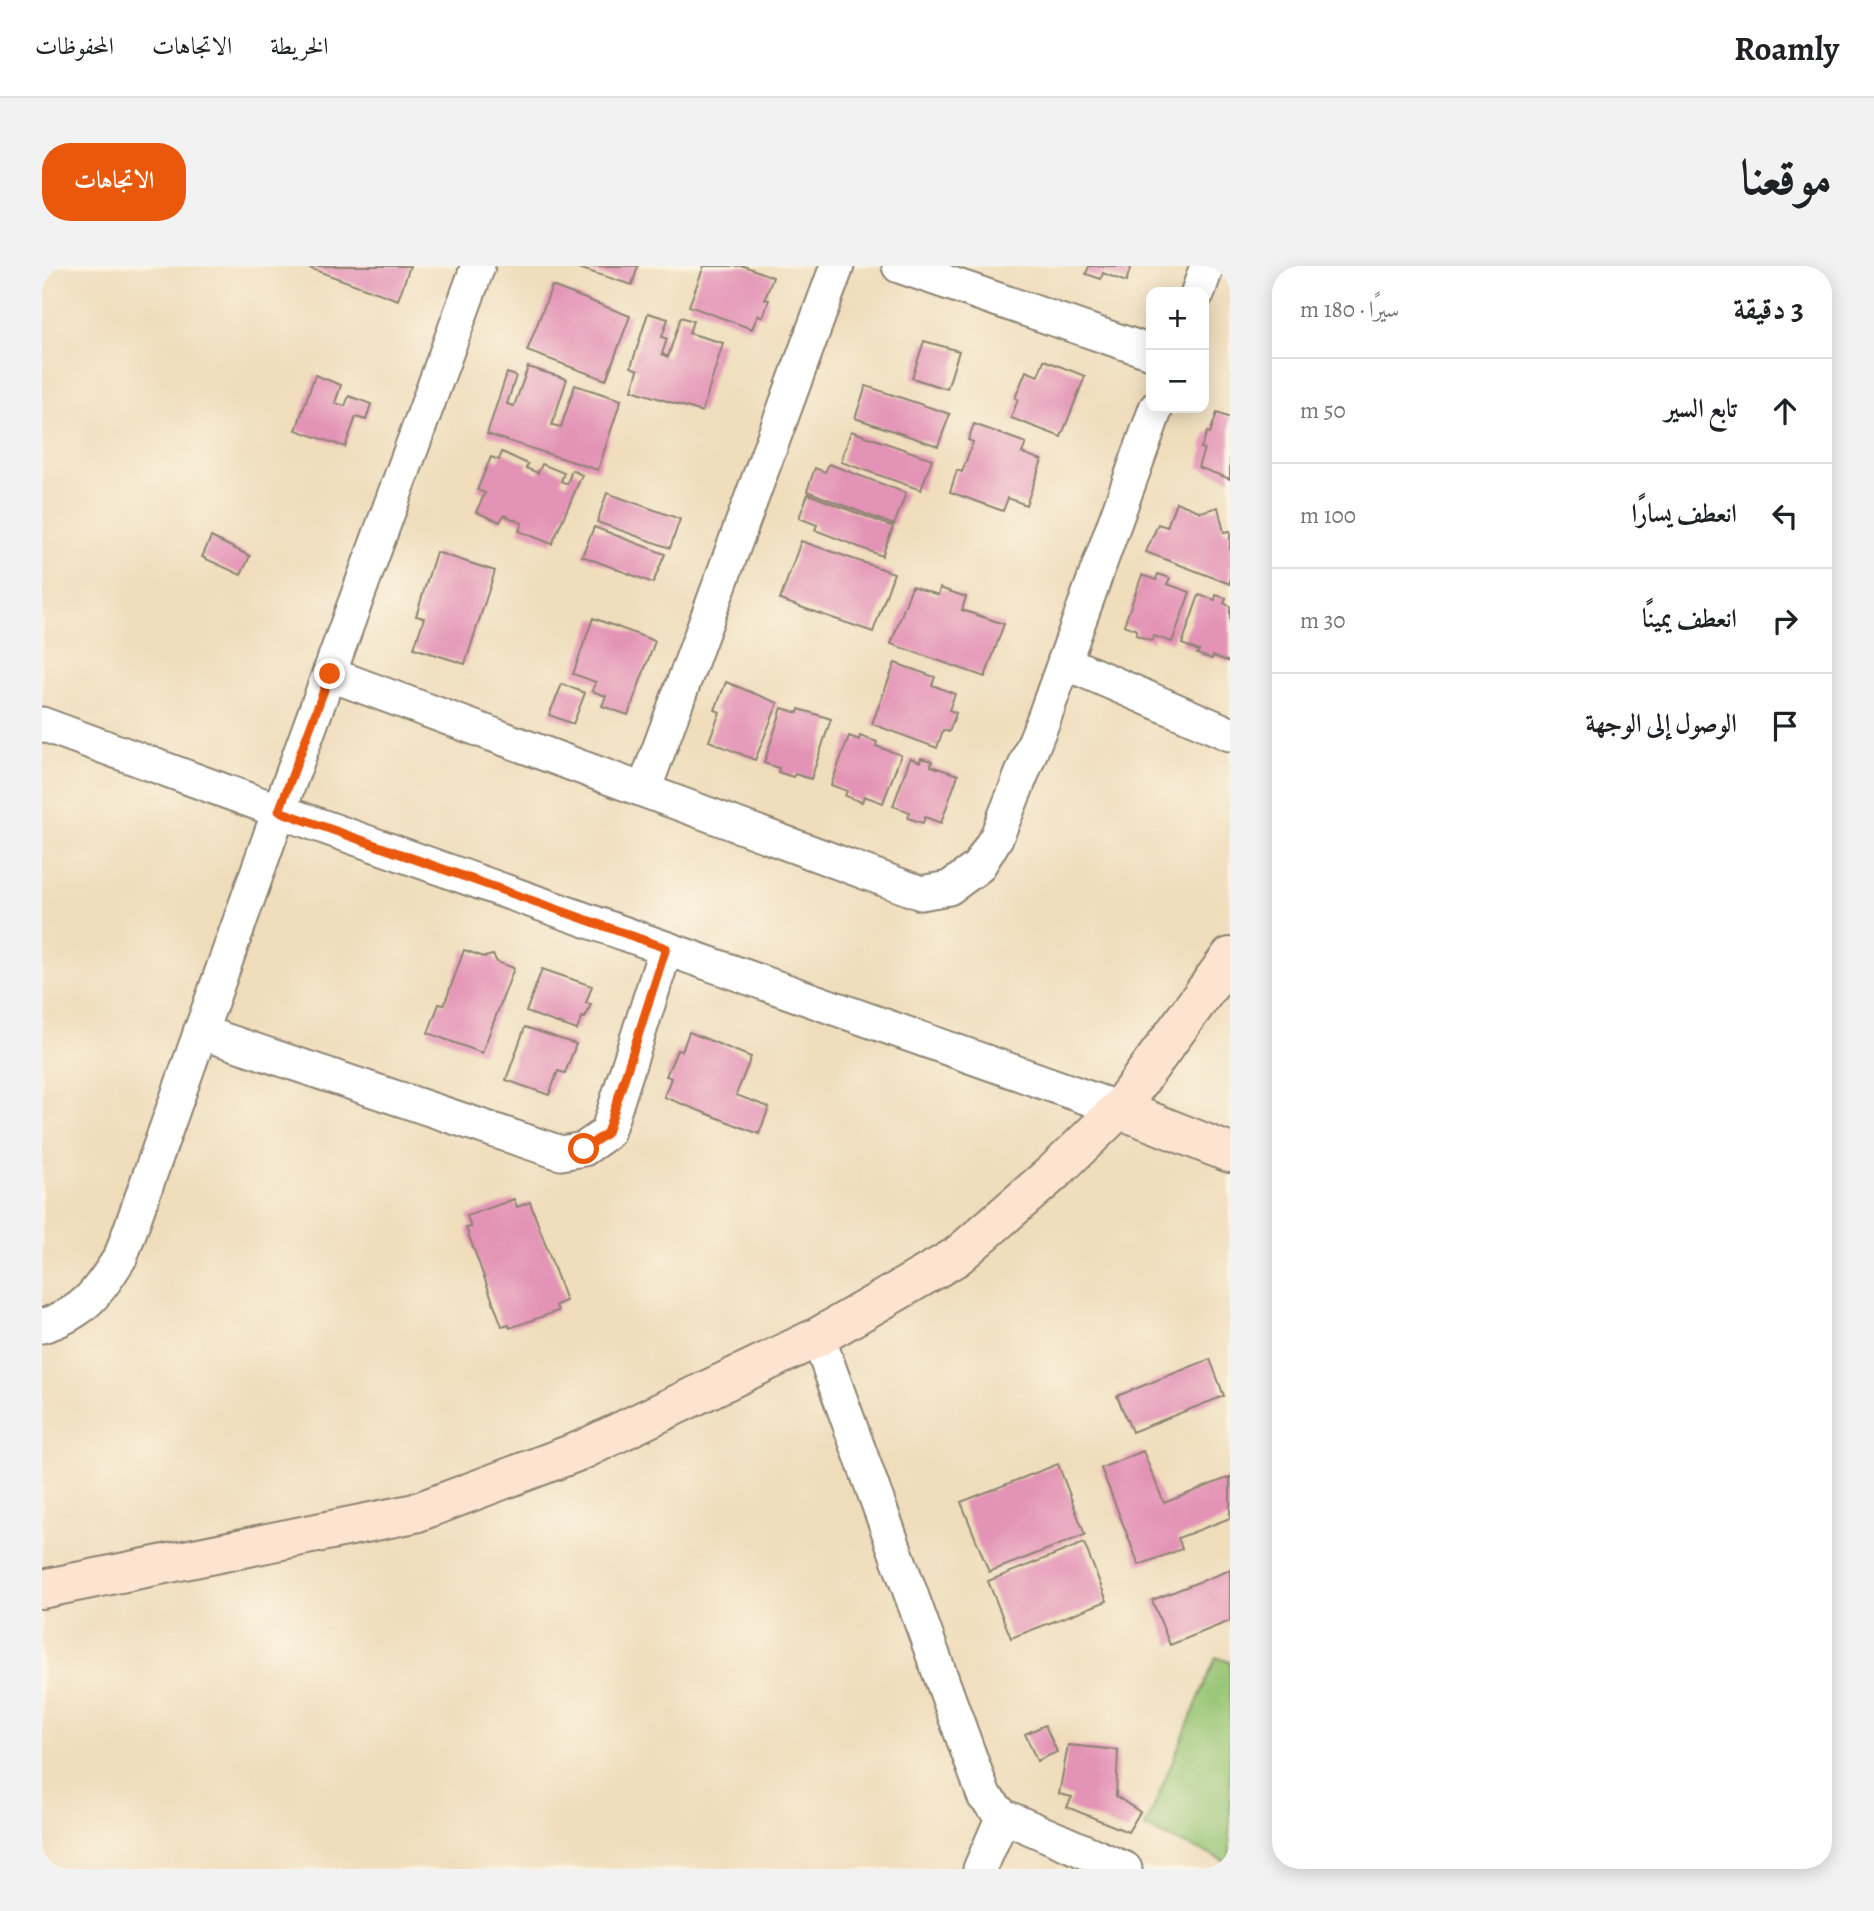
<!DOCTYPE html>
<html lang="ar">
<meta charset="utf-8">
<style>
body{margin:0;font-family:Alegreya,Amiri,serif;background:#f2f2f2;color:#202124;direction:rtl}
.controls{position:absolute;right:21px;top:21px;display:grid;overflow:hidden;border-radius:14px;box-shadow:0 4px 18px #0003}
.controls button{width:63px;height:63px;display:grid;place-items:center;padding:0;border:0;border-bottom:2px solid #e0e0e0;background:#fff;color:#202124;font:35px sans-serif}
.stop{position:absolute;width:21px;height:21px;margin:-16px;border:5px solid #ea580c;border-radius:50%;background:#fff}
.stop.end{background:#ea580c;border-color:#fff;box-shadow:0 2px 7px #0008}
.list{margin:0;padding:0;list-style:none}
h2{display:flex;justify-content:space-between;align-items:center;height:91px;margin:0;padding:0 28px;font-size:30px}
h2 small{font-size:23px;font-weight:400;color:#757577}
.list li{display:grid;grid-template-columns:46px 1fr auto;gap:21px;align-items:center;box-sizing:border-box;height:105px;padding:0 28px;border-top:2px solid #e0e0e0}
.list b{display:block;font-size:26px;white-space:nowrap}
.list em{font-size:23px;font-style:normal;color:#757577}
.icon{flex:none;width:38px;height:38px;fill:none;stroke:currentColor;stroke-width:2;stroke-linecap:round;stroke-linejoin:round}
.map{position:relative;flex:none;width:1188px;height:1603px;overflow:hidden;direction:ltr;border-radius:28px}
header{display:flex;align-items:center;gap:42px;box-sizing:border-box;height:98px;padding:0 35px;background:#fff;border-bottom:2px solid #e0e0e0}
header strong{font-size:33px}
nav{display:flex;gap:38px;margin-inline-start:auto;font-size:24px}
.intro{display:flex;align-items:center;justify-content:space-between;box-sizing:border-box;height:168px;padding:0 42px}
h1{margin:0;font-size:49px}
.button{padding:18px 32px;border-radius:28px;background:#ea580c;color:#fff;font-size:24px;font-weight:700}
main{display:flex;gap:42px;padding:0 42px}
aside{flex:1;background:#fff;border-radius:28px;box-shadow:0 4px 18px #0003}
.map>svg:first-child{display:block}
</style>
<header>
<strong>Roamly</strong>
<nav><a>الخريطة</a><a>الاتجاهات</a><a>المحفوظات</a></nav>
</header>
<div class="intro"><h1>موقعنا</h1><a class="button">الاتجاهات</a></div>
<main>
<aside>
<h2>3 دقيقة<small>سيرًا · 180 m</small></h2>
<ul class="list">
<li><svg class="icon" aria-label="ahead" viewBox="0 0 24 24"><path d="M12 20V5M6 11l6-6 6 6"/></svg><div><b>تابع السير</b></div><em>50 m</em></li>
<li><svg class="icon" aria-label="left" viewBox="0 0 24 24"><path d="M17 20v-9H6M10 6l-5 5 5 5"/></svg><div><b>انعطف يسارًا</b></div><em>100 m</em></li>
<li><svg class="icon" aria-label="right" viewBox="0 0 24 24"><path d="M7 20v-9h11M14 6l5 5-5 5"/></svg><div><b>انعطف يمينًا</b></div><em>30 m</em></li>
<li><svg class="icon" aria-label="arrive" viewBox="0 0 24 24"><path d="M6 21V4h12l-3 4 3 4H6"/></svg><div><b>الوصول إلى الوجهة</b></div></li>
</ul>
</aside>
<div class="map">
<svg width="1188" height="1603" viewBox="0 0 1188 1603">
<rect width="100%" height="100%" fill="#fcf5e5"/>
<filter id="ink" filterUnits="userSpaceOnUse"><feTurbulence type="fractalNoise" baseFrequency=".0143" numOctaves="2"/><feDisplacementMap in="SourceGraphic" scale="14" xChannelSelector="R" yChannelSelector="G"/><feConvolveMatrix kernelMatrix="1 2 1 2 8 2 1 2 1" color-interpolation-filters="sRGB"/></filter>
<filter id="wash" filterUnits="userSpaceOnUse"><feTurbulence type="fractalNoise" baseFrequency=".00686" numOctaves="4" result="noise"/><feDisplacementMap in="SourceGraphic" scale="28" xChannelSelector="R" yChannelSelector="G"/><feGaussianBlur stdDeviation="1.57" result="paint"/><feColorMatrix in="noise" values="0 0 0 0 0 0 0 0 0 0 0 0 0 0 0 0 0 1.4 0 .05"/><feComposite in="paint" operator="in"/></filter>
<g filter="url(#wash)">
<rect width="100%" height="100%" fill="#efddbb"/>
<path fill="#97c573" stroke="#61784f" stroke-width="2" d="M 1174,1391 L 1188,1396 L 1188,1597 L 1103,1562 Z"/>
<g id="blocks">
<path fill="#e393b5" d="M 268,0 L 368,0 L 356,34 L 267,2 Z
M 530,0 L 596,0 L 590,19 Z
M 662,0 L 702,0 L 731,11 L 723,33 L 727,34 L 721,51 L 716,49 L 710,63 L 647,40 Z
M 1047,0 L 1089,0 L 1084,16 L 1061,7 L 1059,13 L 1044,8 Z
M 510,20 L 588,50 L 564,114 L 485,85 Z
M 606,47 L 626,53 L 620,71 L 625,73 L 620,88 L 626,91 L 639,51 L 651,55 L 647,67 L 681,77 L 660,146 L 590,124 L 596,104 L 589,101 Z
M 882,75 L 917,85 L 905,123 L 870,112 Z
M 1002,94 L 1043,110 L 1019,171 L 969,152 L 976,133 L 973,132 L 984,105 L 996,110 Z
M 486,101 L 525,113 L 510,159 L 519,161 L 533,119 L 579,134 L 556,204 L 445,168 L 465,107 L 474,110 L 465,138 L 472,140 Z
M 273,109 L 299,119 L 293,137 L 303,140 L 307,130 L 329,138 L 324,154 L 314,151 L 303,181 L 254,164 Z
M 824,120 L 908,148 L 896,180 L 813,152 Z
M 1175,147 L 1188,152 L 1188,213 L 1156,201 L 1162,183 L 1159,182 L 1165,166 L 1168,167 Z
M 932,158 L 984,177 L 980,187 L 1000,194 L 984,239 L 966,232 L 961,245 L 908,226 L 915,204 L 920,206 L 931,176 L 926,174 Z
M 809,165 L 890,193 L 879,224 L 799,196 Z
M 460,186 L 486,198 L 484,202 L 496,207 L 500,198 L 522,207 L 519,215 L 525,218 L 530,204 L 540,209 L 510,278 L 477,265 L 480,257 L 462,249 L 458,256 L 434,246 L 443,227 L 435,224 L 449,191 L 457,194 Z
M 787,198 L 864,227 L 852,259 L 765,225 L 773,202 L 783,206 Z
M 565,227 L 638,253 L 628,282 L 555,256 Z
M 766,228 L 851,261 L 840,290 L 773,264 L 775,259 L 757,252 Z
M 1134,236 L 1159,246 L 1176,241 L 1182,266 L 1188,265 L 1188,318 L 1104,286 L 1116,258 L 1125,261 Z
M 552,261 L 623,288 L 611,317 L 540,290 Z
M 169,271 L 208,290 L 199,309 L 160,291 Z
M 759,275 L 852,307 L 831,366 L 738,334 Z
M 394,286 L 453,305 L 423,398 L 372,382 L 382,352 L 374,350 Z
M 1116,308 L 1128,312 L 1125,318 L 1148,326 L 1130,376 L 1112,370 L 1110,375 L 1094,369 L 1095,364 L 1082,359 L 1100,309 L 1114,314 Z
M 870,320 L 896,329 L 898,322 L 924,331 L 920,344 L 962,358 L 943,411 L 849,378 Z
M 1157,329 L 1173,334 L 1174,329 L 1184,332 L 1182,337 L 1188,340 L 1188,396 L 1171,390 L 1170,393 L 1155,388 L 1157,385 L 1140,378 Z
M 551,352 L 613,375 L 586,449 L 560,440 L 564,430 L 550,425 L 554,416 L 531,408 Z
M 853,397 L 893,411 L 890,419 L 913,428 L 907,444 L 914,447 L 907,466 L 901,464 L 895,482 L 830,458 Z
M 684,416 L 736,437 L 713,494 L 667,475 L 678,446 L 673,444 Z
M 520,418 L 543,427 L 531,458 L 507,449 Z
M 740,442 L 756,447 L 757,443 L 789,453 L 769,513 L 753,508 L 751,511 L 736,506 L 737,502 L 722,497 Z
M 807,470 L 817,474 L 818,470 L 835,476 L 834,480 L 859,489 L 841,537 L 822,530 L 820,536 L 803,530 L 805,525 L 789,519 Z
M 868,492 L 878,496 L 879,492 L 890,495 L 889,500 L 916,509 L 899,557 L 883,551 L 881,557 L 866,552 L 868,546 L 851,540 Z
M 422,684 L 442,691 L 451,689 L 455,696 L 472,702 L 440,787 L 386,767 L 397,738 L 402,739 Z
M 500,703 L 550,720 L 544,737 L 549,738 L 543,752 L 540,751 L 535,764 L 484,746 Z
M 483,761 L 534,778 L 523,807 L 516,805 L 507,829 L 464,814 Z
M 647,766 L 709,791 L 694,829 L 727,841 L 717,868 L 622,831 L 629,812 L 624,810 L 635,784 L 640,785 Z
M 472,933 L 475,941 L 488,936 L 524,1035 L 514,1039 L 516,1045 L 468,1062 L 467,1058 L 460,1060 L 424,962 L 429,961 L 425,950 Z
M 1168,1093 L 1182,1130 L 1090,1166 L 1075,1130 Z
M 1101,1185 L 1122,1237 L 1188,1211 L 1188,1252 L 1136,1272 L 1140,1283 L 1097,1299 L 1059,1202 Z
M 1016,1198 L 1043,1269 L 947,1306 L 919,1236 Z
M 1042,1277 L 1065,1335 L 969,1372 L 946,1315 Z
M 1188,1304 L 1188,1355 L 1128,1379 L 1110,1334 Z
M 1003,1459 L 1015,1486 L 995,1495 L 983,1468 Z
M 1026,1479 L 1076,1484 L 1074,1530 L 1098,1546 L 1086,1566 L 1025,1541 L 1030,1531 L 1017,1528 Z"/>
</g>
</g>
<g filter="url(#ink)">
<use href="#blocks" fill-opacity="0" stroke="#8d8473" stroke-width="2"/>
<g fill="none" stroke-linecap="round" stroke-linejoin="round">
<g stroke="#8d8473" stroke-width="37">
<path id="street" d="M 857,0 L 1109,86
M 1156,26 L 1165,0
M 1022,396 L 1188,468
M 287,408 L 879,627 L 907,622 L 936,601 L 955,570 L 1001,455 L 1114,142
M 0,458 L 237,545 L 1077,843
M 602,524 L 795,0
M 158,766 L 519,887 L 542,883 L 565,867 L 624,682
M 0,1060 C 43,1047 56,1026 79,990 L 237,545 L 436,0
M 776,1071 L 942,1530 L 961,1550 L 1083,1603
M 938,1603 L 961,1550"/>
</g>
<g stroke="#8d8473" stroke-width="42">
<path id="secondary" d="M 1077,843 L 1188,887
M 0,1323 L 373,1247 L 540,1184 L 776,1071 L 914,991 L 1012,906 L 1077,843 L 1188,691"/>
</g>
<use href="#street" stroke="#fff" stroke-width="33"/>
<use href="#secondary" stroke="#fde4d1" stroke-width="38"/>
</g>
</g>
<g fill="none" stroke-linecap="round" stroke-linejoin="round" filter="url(#ink)">
<path stroke="#ea580c" stroke-width="9" d="M 288,408 L 237,545 L 624,682 L 565,867 L 542,883"/>
</g>
</svg>
<div class="controls">
<button>+</button>
<button>−</button>
</div>
<div class="stop" style="left:542px;top:883px"></div>
<div class="stop end" style="left:288px;top:408px"></div>
</div>
</main>
